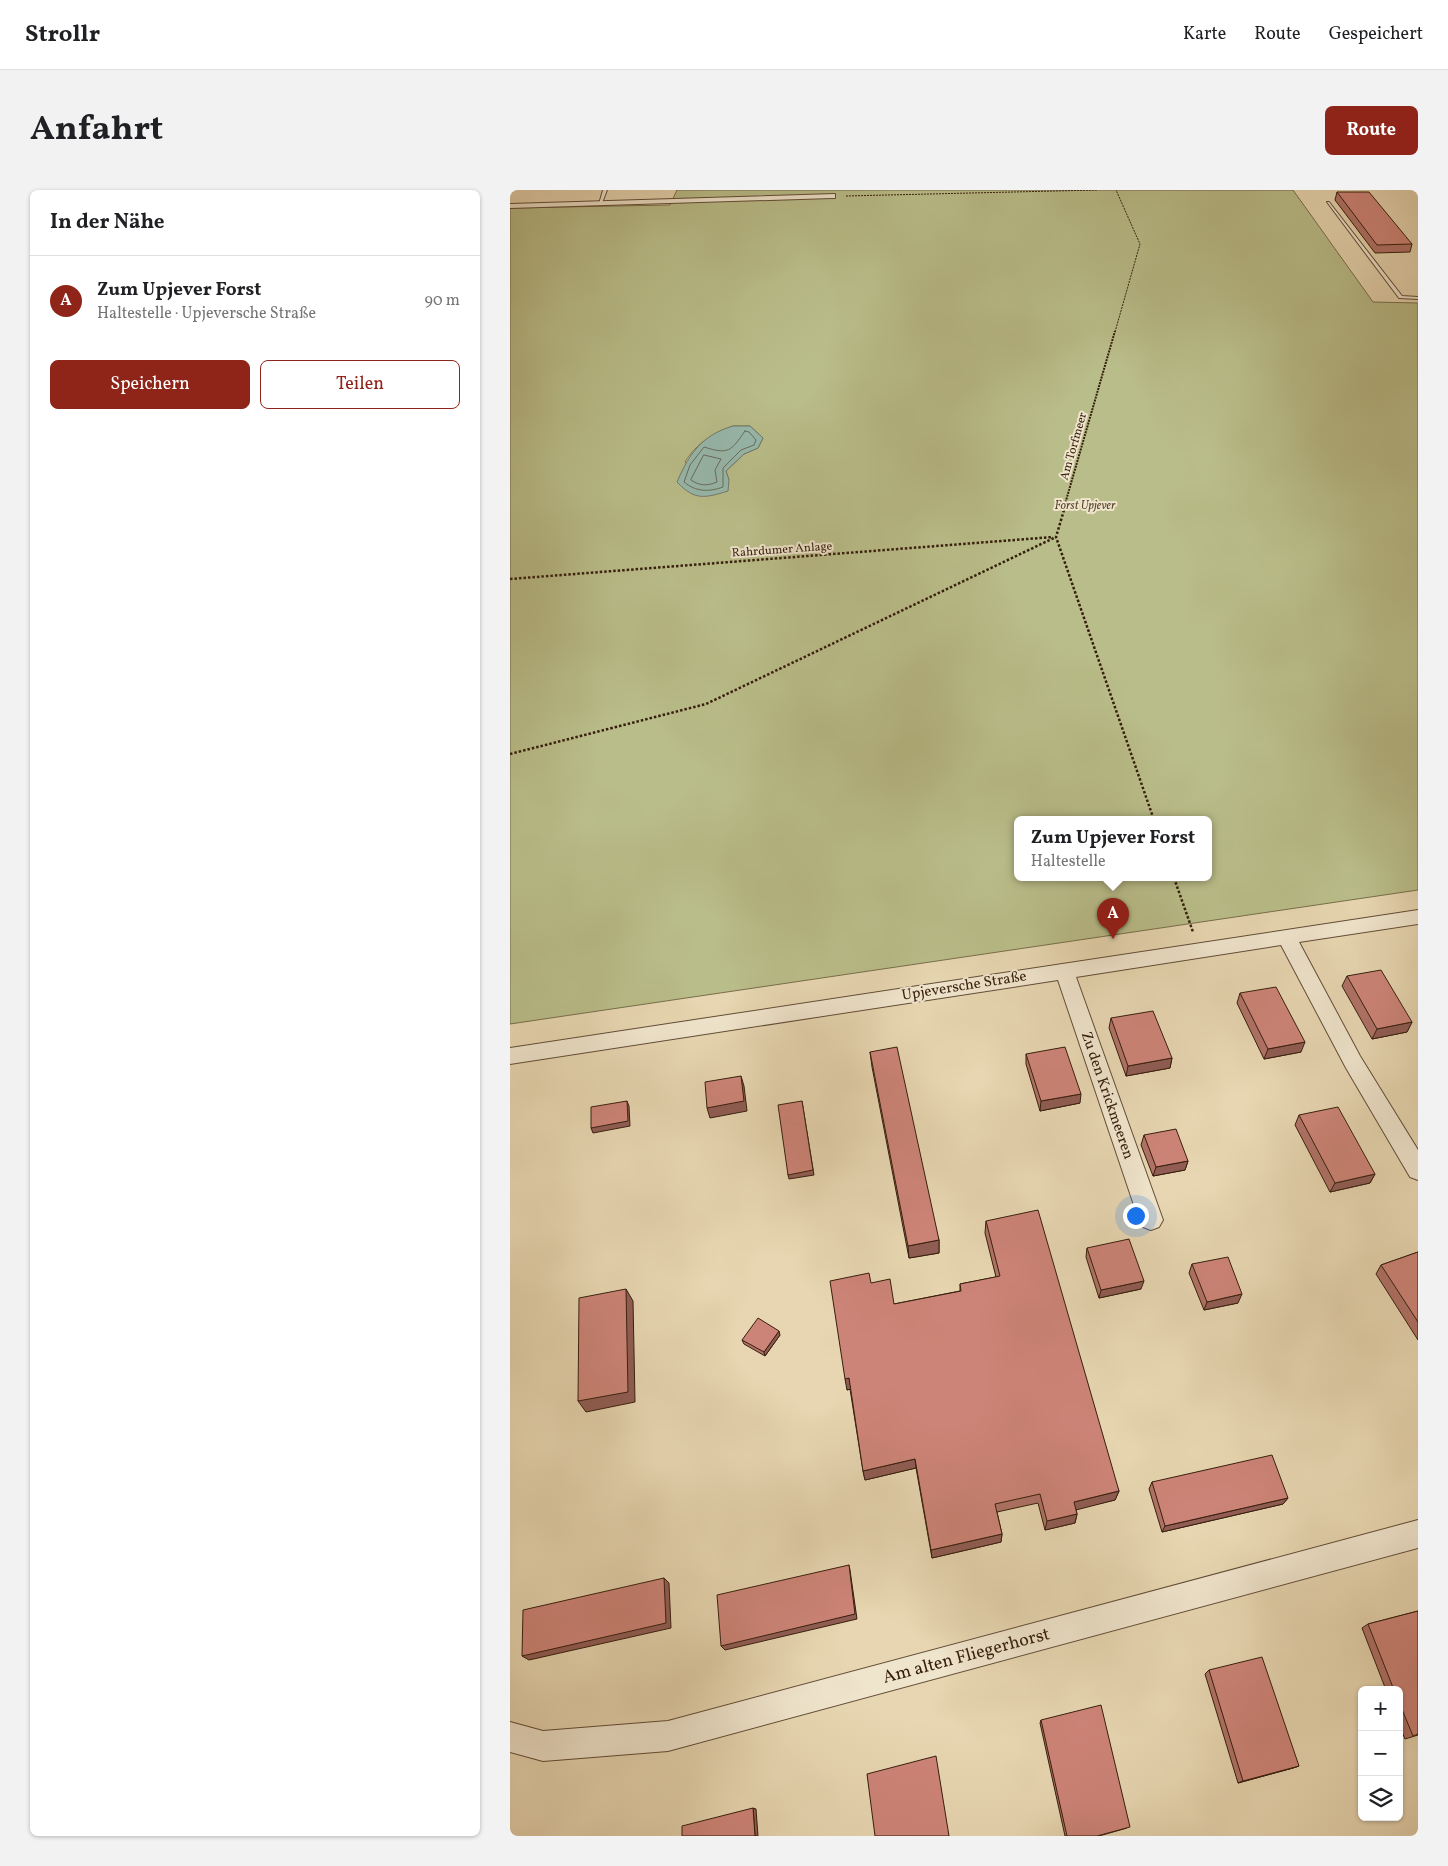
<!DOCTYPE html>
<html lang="de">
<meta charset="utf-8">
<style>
body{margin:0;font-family:Vollkorn,serif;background:#f2f2f2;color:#202124}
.controls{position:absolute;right:15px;bottom:15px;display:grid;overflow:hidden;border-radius:8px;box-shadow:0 1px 4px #0004}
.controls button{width:45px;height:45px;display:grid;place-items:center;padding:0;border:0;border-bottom:1px solid #e0e0e0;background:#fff;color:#202124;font:25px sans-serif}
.you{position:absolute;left:625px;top:1025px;width:18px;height:18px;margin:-12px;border:4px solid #fff;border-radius:50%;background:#1a73e8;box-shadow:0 0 0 8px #1a73e833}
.badge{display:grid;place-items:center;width:32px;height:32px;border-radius:50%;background:#8f2418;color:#fff;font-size:16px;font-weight:700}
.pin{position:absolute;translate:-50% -41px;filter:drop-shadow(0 1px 2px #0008)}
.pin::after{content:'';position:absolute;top:26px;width:18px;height:15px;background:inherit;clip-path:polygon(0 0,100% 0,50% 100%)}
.popup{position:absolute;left:504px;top:626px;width:198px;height:65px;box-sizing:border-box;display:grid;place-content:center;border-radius:8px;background:#fff;filter:drop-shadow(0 1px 4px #0005);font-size:16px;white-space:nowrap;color:#757577}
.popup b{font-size:19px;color:#202124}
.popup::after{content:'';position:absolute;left:50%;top:100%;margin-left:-10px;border:10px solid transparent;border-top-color:#fff}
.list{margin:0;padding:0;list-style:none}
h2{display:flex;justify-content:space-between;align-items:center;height:65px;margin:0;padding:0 20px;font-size:21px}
h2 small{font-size:16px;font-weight:400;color:#757577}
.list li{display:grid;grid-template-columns:32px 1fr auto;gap:15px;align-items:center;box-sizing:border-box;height:90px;padding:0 20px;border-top:1px solid #e0e0e0}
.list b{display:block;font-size:19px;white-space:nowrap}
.list p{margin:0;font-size:16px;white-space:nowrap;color:#757577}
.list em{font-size:16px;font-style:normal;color:#757577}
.actions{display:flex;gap:10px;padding:15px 20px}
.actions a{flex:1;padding:11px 0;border:1px solid #8f2418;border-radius:8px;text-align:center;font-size:18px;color:#8f2418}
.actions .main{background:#8f2418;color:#fff}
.icon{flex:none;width:28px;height:28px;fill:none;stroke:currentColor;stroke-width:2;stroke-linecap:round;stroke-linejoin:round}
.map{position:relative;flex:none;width:908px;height:1646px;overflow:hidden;border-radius:8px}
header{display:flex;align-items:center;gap:30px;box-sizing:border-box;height:70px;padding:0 25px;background:#fff;border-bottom:1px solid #e0e0e0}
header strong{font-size:24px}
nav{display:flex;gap:28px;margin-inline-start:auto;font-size:18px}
.intro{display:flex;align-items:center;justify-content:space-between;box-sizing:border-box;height:120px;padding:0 30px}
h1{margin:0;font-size:35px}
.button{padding:12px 22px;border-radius:8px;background:#8f2418;color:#fff;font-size:18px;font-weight:700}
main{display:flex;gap:30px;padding:0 30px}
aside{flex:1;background:#fff;border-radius:8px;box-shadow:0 1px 4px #0004}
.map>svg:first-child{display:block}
</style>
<header>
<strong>Strollr</strong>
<nav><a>Karte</a><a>Route</a><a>Gespeichert</a></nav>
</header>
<div class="intro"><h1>Anfahrt</h1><a class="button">Route</a></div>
<main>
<aside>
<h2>In der Nähe<small></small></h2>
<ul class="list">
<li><span class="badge">A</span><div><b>Zum Upjever Forst</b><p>Haltestelle · Upjeversche Straße</p></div><em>90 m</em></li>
</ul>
<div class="actions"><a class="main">Speichern</a><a>Teilen</a></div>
</aside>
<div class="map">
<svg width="908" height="1646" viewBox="0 0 908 1646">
<rect width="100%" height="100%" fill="#e7d6b1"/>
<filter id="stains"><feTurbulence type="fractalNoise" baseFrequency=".004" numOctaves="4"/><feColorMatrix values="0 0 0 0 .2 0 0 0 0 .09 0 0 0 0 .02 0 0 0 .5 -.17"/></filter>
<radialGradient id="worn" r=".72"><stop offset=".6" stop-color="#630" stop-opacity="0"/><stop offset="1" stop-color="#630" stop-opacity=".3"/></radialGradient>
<path fill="#b9bd89" stroke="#786e4b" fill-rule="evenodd" d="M 167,0 L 783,0 L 863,112 L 908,113 L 908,700 L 0,834 L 0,18 L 160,15 ZM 223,236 L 240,236 L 253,248 L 248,258 L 234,264 L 216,281 L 219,290 L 175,272 C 188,252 201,245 223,236 ZM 508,630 L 698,630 L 698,688 L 508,688 Z"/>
<path fill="#97b9ad" stroke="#707b6d" d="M 223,236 L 240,236 L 253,248 L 248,258 L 234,264 L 216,281 L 219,290 L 218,301 C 195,308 185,311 167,292 C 179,264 192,245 223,236 Z"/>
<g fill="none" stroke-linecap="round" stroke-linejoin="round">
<path stroke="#666c5d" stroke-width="1" d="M 235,241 L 239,242 L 246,250 L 244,255 L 231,260 L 213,278 L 213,297 C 199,302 186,302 174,292 L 180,275 L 194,257 C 219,265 221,261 235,241 Z
M 194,265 L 211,269 L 205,280 L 207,292 C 198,296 189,296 181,290 Z"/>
<g stroke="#624c36" stroke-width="2">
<path id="service" d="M 93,0 L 97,0 L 92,13 L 89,14 Z
M 817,12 L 819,12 L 892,106 L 908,107 L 908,109 L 889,108 Z"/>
</g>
<g stroke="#624c36" stroke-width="2">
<path id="minor" d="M 325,4 L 325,8 L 322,8 L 0,18 L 0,14 Z
M 908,720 L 908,734 L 789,752 L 850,866 L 908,960 L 908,990 L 900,987 L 836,878 L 771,755 L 566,787 L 653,1030 L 649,1037 L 641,1040 L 633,1037 L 629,1030 L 548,790 L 0,874 L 0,858 Z
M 908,1330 L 908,1358 L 158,1561 L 33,1571 L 0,1562 L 0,1532 L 33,1541 L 158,1531 Z"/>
</g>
<path stroke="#361e0d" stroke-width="1" stroke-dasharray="2 1" stroke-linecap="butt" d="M 336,6 L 587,0
M 605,142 L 630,54 L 606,0"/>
<path stroke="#361e0d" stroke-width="2" stroke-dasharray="2 1" stroke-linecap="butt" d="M 553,321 L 605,141"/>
<path stroke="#361e0d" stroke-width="2.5" stroke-dasharray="2.5 2" stroke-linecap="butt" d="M 554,320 L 546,347 L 644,630
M 0,389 L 543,347
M 0,564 L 196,514 L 546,347
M 664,688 L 683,742"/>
<use href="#service" fill="#efe4cc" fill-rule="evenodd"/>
<use href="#minor" fill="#efe4cc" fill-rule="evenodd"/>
</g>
<path fill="#b07267" stroke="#361e0d" d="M 827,2 L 902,54 L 900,62 L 865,63 L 825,10 Z
M 837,786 L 902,832 L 897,842 L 862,849 L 832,796 Z
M 730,803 L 791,862 L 754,869 L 727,813 Z
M 601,828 L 662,868 L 660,878 L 616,886 L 599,838 Z
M 360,862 L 429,1050 L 429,1063 L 399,1068 L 362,877 Z
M 516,864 L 570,913 L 530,921 L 516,874 Z
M 789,925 L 865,984 L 860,993 L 820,1002 L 785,935 Z
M 634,945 L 678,971 L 675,980 L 643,986 L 631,955 Z
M 476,1031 L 609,1301 L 605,1310 L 566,1319 L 567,1324 L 565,1333 L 535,1340 L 528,1313 L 487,1322 L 492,1344 L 491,1352 L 422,1368 L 406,1278 L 355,1290 L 353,1281 L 340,1199 L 337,1200 L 361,1093 L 384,1114 L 450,1101 L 450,1094 L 486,1087 L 475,1043 Z
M 577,1058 L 631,1099 L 589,1108 L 576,1067 Z
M 908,1062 L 908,1150 L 866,1084 L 871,1075 Z
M 682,1074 L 728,1113 L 694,1120 L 679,1083 Z
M 270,1145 L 255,1166 L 234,1154 L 232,1150 Z
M 642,1292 L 778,1308 L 773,1314 L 652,1342 L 639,1299 Z
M 908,1421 L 908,1545 L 895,1549 L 889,1535 L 889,1500 L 876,1500 L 852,1438 L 858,1434 Z
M 699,1480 L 789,1576 L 783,1578 L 728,1593 L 695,1484 Z
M 531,1530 L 617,1638 L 589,1646 L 555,1646 L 530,1533 Z"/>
<path fill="#905c54" stroke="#361e0d" d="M 902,832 L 897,842 L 862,849 L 867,839 Z
M 795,852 L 791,862 L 754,869 L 758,859 Z
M 662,868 L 660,878 L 616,886 L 618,876 Z
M 231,886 L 234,896 L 237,921 L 200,928 L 197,918 Z
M 571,904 L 570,913 L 530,921 L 531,911 Z
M 117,911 L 119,916 L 120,936 L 83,943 L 81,938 Z
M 292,911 L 304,985 L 279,989 L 278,985 Z
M 678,971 L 675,980 L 643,986 L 646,977 Z
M 865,984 L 860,993 L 820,1002 L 825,993 Z
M 429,1050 L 429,1063 L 399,1068 L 398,1056 Z
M 634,1091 L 631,1099 L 589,1108 L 591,1100 Z
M 116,1099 L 123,1111 L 125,1212 L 76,1222 L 68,1211 Z
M 732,1104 L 728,1113 L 694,1120 L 697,1112 Z
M 269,1141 L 270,1145 L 255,1166 L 254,1162 Z
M 339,1188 L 341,1199 L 337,1200 L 335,1189 Z
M 405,1269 L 406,1278 L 355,1290 L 353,1281 Z
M 609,1301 L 605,1310 L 562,1321 L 564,1312 Z
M 778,1308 L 773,1314 L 652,1342 L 655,1336 Z
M 567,1324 L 565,1333 L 535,1340 L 537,1331 Z
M 492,1344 L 491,1352 L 422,1368 L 421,1360 Z
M 339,1375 L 340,1380 L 347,1429 L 215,1460 L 211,1456 Z
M 154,1388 L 159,1393 L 161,1438 L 19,1470 L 12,1466 Z
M 789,1576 L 783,1578 L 728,1593 L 733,1591 Z
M 243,1618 L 246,1619 L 248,1646 L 245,1646 Z"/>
<path fill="#cd8478" stroke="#361e0d" d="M 827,2 L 859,2 L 902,54 L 867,55 Z
M 871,780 L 902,832 L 867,839 L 837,786 Z
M 766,797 L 795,852 L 758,859 L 730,803 Z
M 643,821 L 662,868 L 618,876 L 601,828 Z
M 387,857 L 429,1050 L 398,1056 L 360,862 Z
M 555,857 L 571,904 L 531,911 L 516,864 Z
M 231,886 L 234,911 L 197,918 L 195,892 Z
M 117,911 L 118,931 L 81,938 L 81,917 Z
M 292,911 L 303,980 L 278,985 L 268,915 Z
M 828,917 L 865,984 L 825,993 L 789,925 Z
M 666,939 L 678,971 L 646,977 L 634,945 Z
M 528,1020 L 609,1301 L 564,1312 L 567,1324 L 537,1331 L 530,1304 L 485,1314 L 492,1344 L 421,1360 L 405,1269 L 353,1281 L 339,1188 L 335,1189 L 320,1091 L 359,1083 L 361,1093 L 380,1089 L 384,1114 L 451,1101 L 450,1094 L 490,1086 L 476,1031 Z
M 619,1049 L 634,1091 L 591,1100 L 577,1058 Z
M 908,1062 L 908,1132 L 871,1075 Z
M 718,1067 L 732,1104 L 697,1112 L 682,1074 Z
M 116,1099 L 118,1202 L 68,1211 L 69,1108 Z
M 248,1128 L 269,1141 L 254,1162 L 232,1150 Z
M 762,1265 L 778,1308 L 655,1336 L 642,1292 Z
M 339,1375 L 345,1424 L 211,1456 L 207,1405 Z
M 154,1388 L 156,1433 L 12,1466 L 13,1420 Z
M 908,1421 L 908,1544 L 903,1546 L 889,1512 L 889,1500 L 884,1500 L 858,1434 Z
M 752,1467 L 789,1576 L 733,1591 L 699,1480 Z
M 591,1515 L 620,1637 L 587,1646 L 557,1646 L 531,1530 Z
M 426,1566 L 439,1646 L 365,1646 L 357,1584 Z
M 243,1618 L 245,1646 L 172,1646 L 172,1636 Z"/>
<g text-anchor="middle" stroke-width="4" stroke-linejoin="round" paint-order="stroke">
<g font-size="12" fill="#361e0d" stroke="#efe4cc">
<text transform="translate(563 256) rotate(-74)" y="4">Am Torfmeer</text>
<text transform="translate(272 359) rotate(-4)" y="4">Rahrdumer Anlage</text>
</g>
<g font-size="12" font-style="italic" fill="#57462c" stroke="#efe4cc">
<text x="575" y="319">Forst Upjever</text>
</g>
<g font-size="15" fill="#361e0d" stroke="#efe4cc">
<text transform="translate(454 795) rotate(-9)" y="5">Upjeversche Straße</text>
<text transform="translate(598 905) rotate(71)" y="5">Zu den Krickmeeren</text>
</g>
<g font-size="18" fill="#361e0d" stroke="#efe4cc">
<text transform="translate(456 1465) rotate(-15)" y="6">Am alten Fliegerhorst</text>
</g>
</g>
<rect width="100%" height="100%" filter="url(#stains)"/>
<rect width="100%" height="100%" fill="url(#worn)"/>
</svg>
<div class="controls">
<button>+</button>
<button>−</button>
<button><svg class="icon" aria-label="layers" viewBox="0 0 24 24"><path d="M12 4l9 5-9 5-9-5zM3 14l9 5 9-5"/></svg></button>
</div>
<div class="you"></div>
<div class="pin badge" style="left:603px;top:749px">A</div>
<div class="popup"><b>Zum Upjever Forst</b>Haltestelle</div>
</div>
</main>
